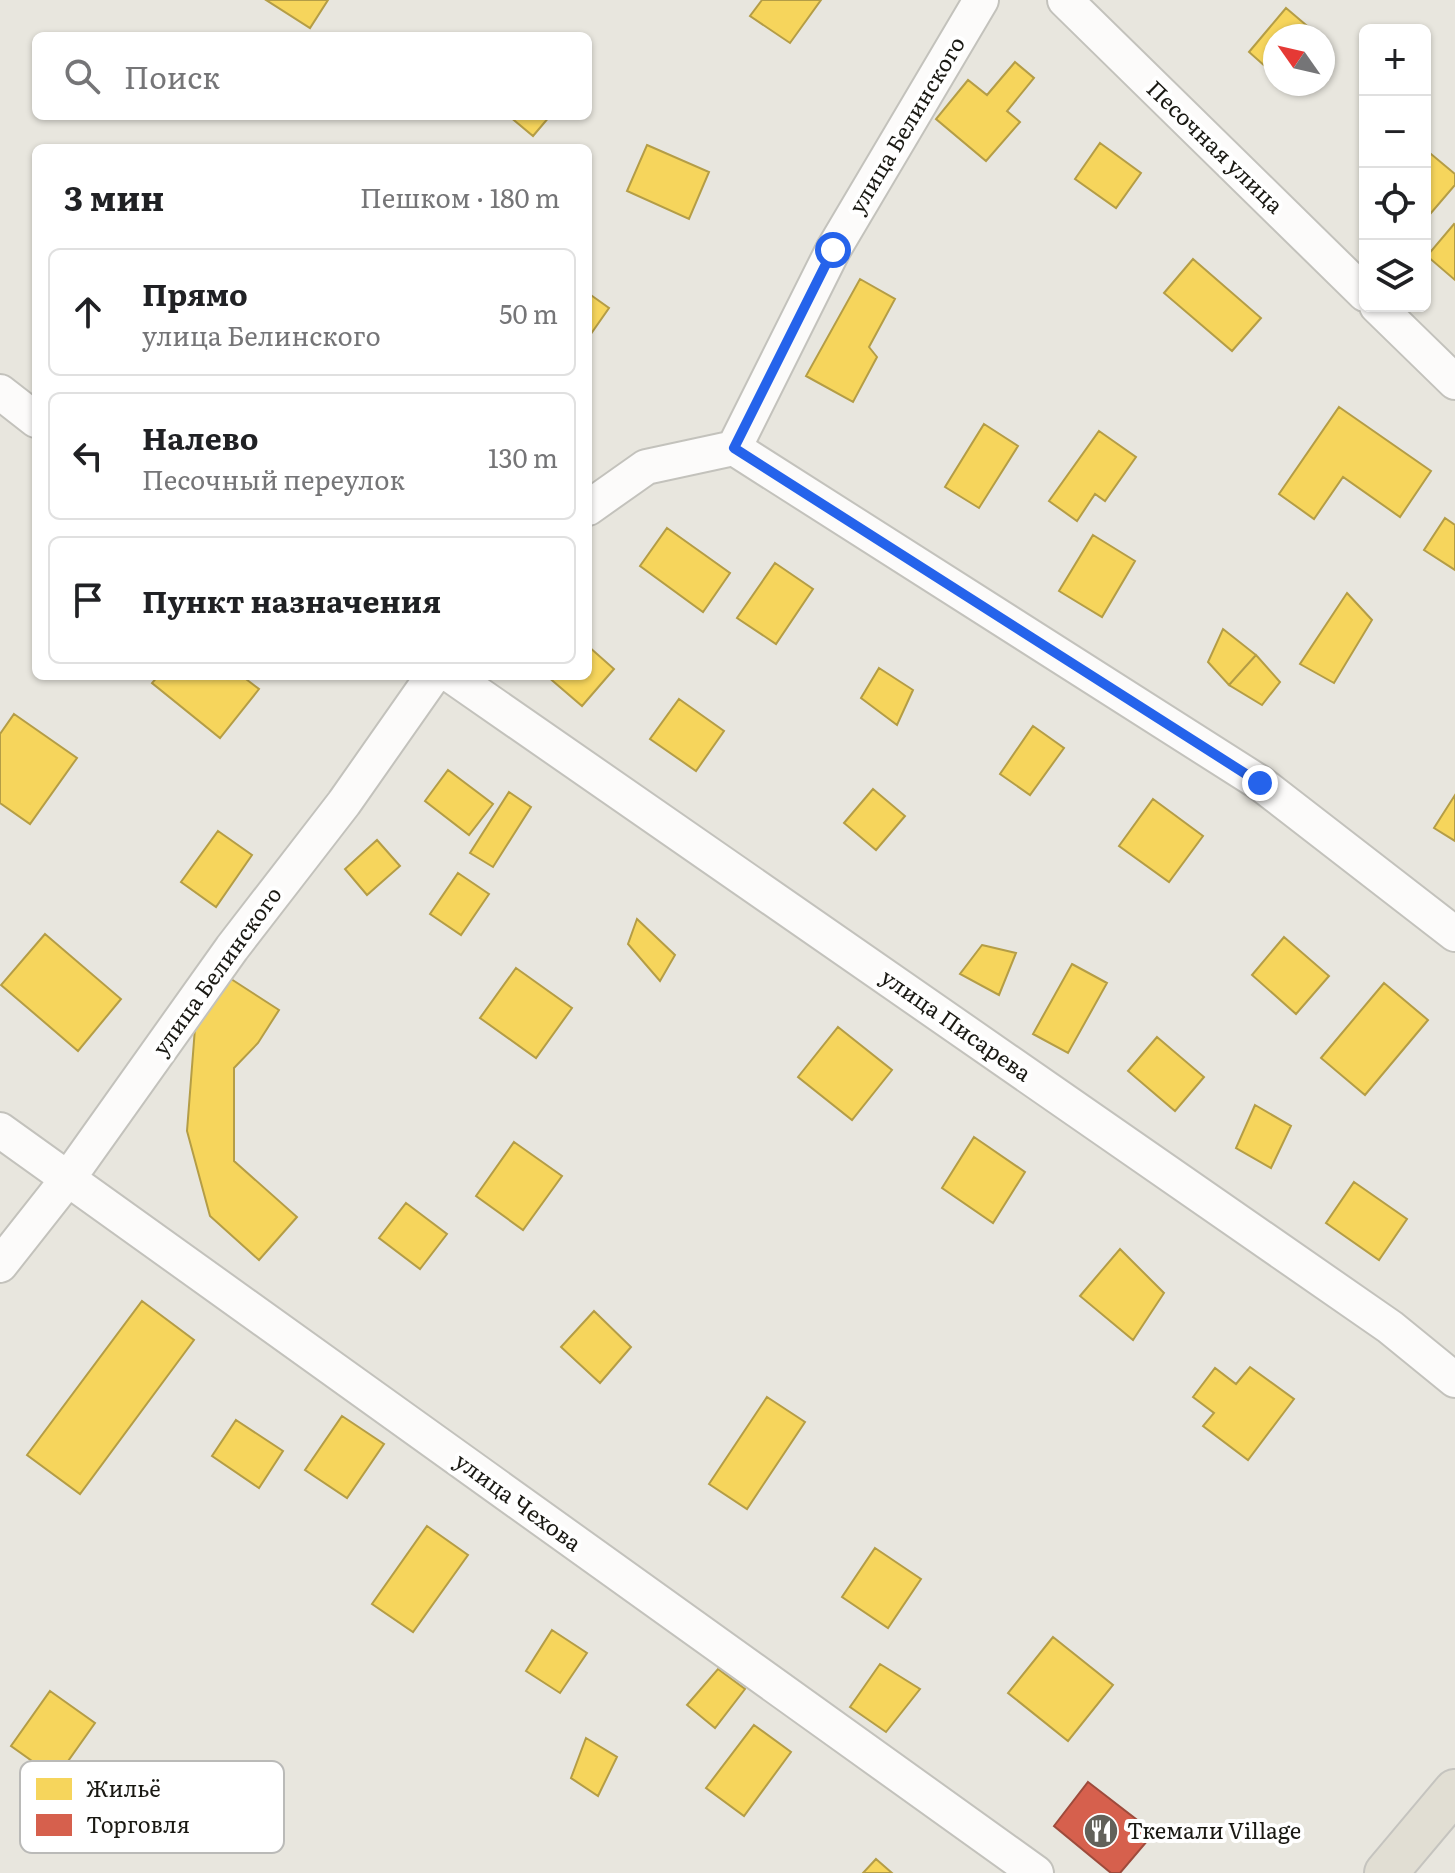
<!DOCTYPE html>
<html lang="ru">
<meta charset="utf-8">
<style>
body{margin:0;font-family:Literata,serif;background:#f6f6f6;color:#202124}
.controls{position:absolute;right:24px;top:24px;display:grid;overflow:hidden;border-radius:12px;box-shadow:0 2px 6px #0004}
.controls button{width:72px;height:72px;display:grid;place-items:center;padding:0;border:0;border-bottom:2px solid #e0e0e0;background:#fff;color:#202124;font:40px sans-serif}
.compass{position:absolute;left:1263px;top:24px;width:72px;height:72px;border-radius:50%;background:#fff;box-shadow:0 2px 6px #0004;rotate:304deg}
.stop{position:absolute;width:24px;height:24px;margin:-18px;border:6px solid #2563eb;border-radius:50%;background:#fff}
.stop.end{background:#2563eb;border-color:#fff;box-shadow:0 2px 8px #0008}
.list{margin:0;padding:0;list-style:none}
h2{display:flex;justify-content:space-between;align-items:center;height:104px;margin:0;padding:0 32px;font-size:34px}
h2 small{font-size:26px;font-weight:400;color:#757577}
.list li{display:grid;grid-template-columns:52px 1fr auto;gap:24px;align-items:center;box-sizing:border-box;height:128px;margin:0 16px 16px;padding:0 16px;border:2px solid #e0e0e0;border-radius:12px}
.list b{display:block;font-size:30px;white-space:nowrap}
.list p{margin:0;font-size:26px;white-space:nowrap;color:#757577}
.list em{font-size:26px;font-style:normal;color:#757577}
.icon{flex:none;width:44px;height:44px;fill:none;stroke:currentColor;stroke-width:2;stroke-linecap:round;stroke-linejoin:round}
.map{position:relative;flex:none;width:1455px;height:1873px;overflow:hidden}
.search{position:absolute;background:#fff;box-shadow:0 2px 6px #0004;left:32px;top:32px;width:560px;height:88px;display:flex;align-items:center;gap:20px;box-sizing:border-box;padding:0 28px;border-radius:12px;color:#757577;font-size:30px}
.panel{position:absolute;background:#fff;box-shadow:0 2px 6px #0004;left:32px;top:144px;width:560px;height:536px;border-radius:12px}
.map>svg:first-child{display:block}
</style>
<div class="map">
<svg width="1455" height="1873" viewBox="0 0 1455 1873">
<rect width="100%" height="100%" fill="#e8e6de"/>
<path fill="#f6d55c" stroke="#b49d46" stroke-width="2" d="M 266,0 L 328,0 L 310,28 Z
M 762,0 L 821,0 L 790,43 L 750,16 Z
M 1286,8 L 1319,36 L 1275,36 L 1275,75 L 1249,52 Z
M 1015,62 L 1034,78 L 1007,111 L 1020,122 L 986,161 L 936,119 L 968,80 L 987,95 Z
M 509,116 L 550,116 L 533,136 Z
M 1100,143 L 1141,173 L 1116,208 L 1075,179 Z
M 647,145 L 709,172 L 689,219 L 627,191 Z
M 1425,149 L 1455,174 L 1455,185 L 1425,220 Z
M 1454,224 L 1455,225 L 1455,280 L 1427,256 Z
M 1193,259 L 1261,318 L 1232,351 L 1164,293 Z
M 860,279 L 895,299 L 869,347 L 877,357 L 853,402 L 806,376 Z
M 588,293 L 609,308 L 588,338 Z
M 1339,407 L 1431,471 L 1400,517 L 1343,477 L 1314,519 L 1279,494 Z
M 984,424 L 1018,446 L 979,508 L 945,487 Z
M 1099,431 L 1136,457 L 1105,501 L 1095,494 L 1077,521 L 1049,501 Z
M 1445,518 L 1455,525 L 1455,570 L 1424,550 Z
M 667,528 L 730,573 L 703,612 L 640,566 Z
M 1093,535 L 1135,561 L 1102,617 L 1059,591 Z
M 775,563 L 813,589 L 776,644 L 737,618 Z
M 1347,593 L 1372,620 L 1334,683 L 1300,664 Z
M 1223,629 L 1256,655 L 1229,685 L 1208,662 Z
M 588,646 L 614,669 L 582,706 L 547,676 L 588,676 Z
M 1256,655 L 1280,682 L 1262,705 L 1229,685 Z
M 879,668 L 913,690 L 897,725 L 861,698 Z
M 158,676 L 242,676 L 259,689 L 220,738 L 152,683 Z
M 679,699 L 724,731 L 696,771 L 650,739 Z
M 14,714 L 77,758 L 30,824 L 0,803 L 0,734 Z
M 1033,726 L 1064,748 L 1030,795 L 1000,774 Z
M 448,770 L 493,804 L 469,835 L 425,801 Z
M 873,789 L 905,816 L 876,850 L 844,823 Z
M 509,792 L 531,807 L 493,867 L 470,853 Z
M 1455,795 L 1455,841 L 1434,828 Z
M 1153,799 L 1203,836 L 1169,882 L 1119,846 Z
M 218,831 L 252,855 L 216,907 L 181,882 Z
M 377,840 L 400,866 L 367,895 L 345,869 Z
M 458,873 L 489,894 L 461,935 L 430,914 Z
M 637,919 L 675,955 L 660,981 L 628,944 Z
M 45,934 L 121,999 L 78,1051 L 1,985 Z
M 1284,937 L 1329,976 L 1296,1014 L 1252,975 Z
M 982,945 L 1016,953 L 999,995 L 960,974 Z
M 1072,964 L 1107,983 L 1068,1053 L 1033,1034 Z
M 516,968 L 572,1008 L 536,1058 L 480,1018 Z
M 228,977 L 279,1010 L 258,1043 L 234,1068 L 234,1161 L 297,1217 L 259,1260 L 210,1216 L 187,1131 L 195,1028 Z
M 1384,983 L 1428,1020 L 1365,1095 L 1321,1058 Z
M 838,1027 L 892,1070 L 852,1120 L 798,1077 Z
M 1157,1037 L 1204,1077 L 1175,1111 L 1128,1071 Z
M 1255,1105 L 1291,1126 L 1271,1168 L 1236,1148 Z
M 974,1137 L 1025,1172 L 993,1223 L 942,1188 Z
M 514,1142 L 562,1176 L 523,1230 L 476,1196 Z
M 1354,1182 L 1407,1219 L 1379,1260 L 1326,1223 Z
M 406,1203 L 447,1234 L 420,1269 L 379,1238 Z
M 1120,1249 L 1164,1293 L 1133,1340 L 1080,1296 Z
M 142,1301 L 194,1340 L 80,1494 L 27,1455 Z
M 594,1311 L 631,1347 L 600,1383 L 561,1347 Z
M 1250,1367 L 1294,1399 L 1248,1460 L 1203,1426 L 1214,1413 L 1193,1397 L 1215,1368 L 1236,1384 Z
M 767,1397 L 805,1422 L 747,1509 L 709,1484 Z
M 342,1416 L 384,1444 L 347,1498 L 305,1470 Z
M 236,1420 L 283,1451 L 259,1488 L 212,1456 Z
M 427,1526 L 468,1555 L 413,1632 L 372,1604 Z
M 875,1548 L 921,1579 L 888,1628 L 842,1597 Z
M 552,1630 L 587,1653 L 560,1693 L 526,1671 Z
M 1053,1637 L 1113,1685 L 1068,1741 L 1008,1693 Z
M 880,1664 L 920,1689 L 886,1732 L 850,1707 Z
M 718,1669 L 745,1689 L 715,1728 L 687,1705 Z
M 50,1691 L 95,1723 L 56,1778 L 11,1746 Z
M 754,1725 L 791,1752 L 744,1816 L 706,1788 Z
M 586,1738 L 617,1757 L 598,1796 L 571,1778 Z
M 876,1859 L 892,1873 L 863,1873 Z"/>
<path fill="#d6604d" stroke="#9e4b3c" stroke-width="2" d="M 1088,1782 L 1154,1833 L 1120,1873 L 1111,1873 L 1054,1826 Z"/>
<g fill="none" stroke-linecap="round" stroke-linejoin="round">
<g stroke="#c3c2bc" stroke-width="38">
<path id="minor" d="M 1065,0 L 1365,294
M 1377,306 L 1455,382
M 0,392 L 36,420
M 734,448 L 1260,783 L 1455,934
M 588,508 L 646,467 L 734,448 L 833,250 L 981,0
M 452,676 L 1390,1327 L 1455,1380
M 0,1130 L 1036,1873
M 0,1265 L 67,1180 L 232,948 L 344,803 L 433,676"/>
</g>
<g stroke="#c5c4bf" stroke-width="46">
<path id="major" d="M 1386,1873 L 1455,1791"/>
</g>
<use href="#minor" stroke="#fcfbfa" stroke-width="34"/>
<use href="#major" stroke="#e1ded3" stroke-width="42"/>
</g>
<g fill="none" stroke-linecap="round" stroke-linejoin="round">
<path stroke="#2563eb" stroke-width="10" d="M 833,250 L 734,448 L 1260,783"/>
</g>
<defs>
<g id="restaurant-disc" transform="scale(1.8)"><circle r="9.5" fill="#62615a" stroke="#fff"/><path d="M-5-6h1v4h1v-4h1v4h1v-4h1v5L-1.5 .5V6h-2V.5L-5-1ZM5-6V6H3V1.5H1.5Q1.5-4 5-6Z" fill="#fff"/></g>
</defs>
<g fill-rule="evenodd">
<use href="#restaurant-disc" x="1101" y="1831"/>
</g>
<g text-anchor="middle" stroke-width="8" stroke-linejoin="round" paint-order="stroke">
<g font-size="22" fill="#1a1913" stroke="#fff">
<text transform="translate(907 125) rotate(-59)" y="8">улица Белинского</text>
<text transform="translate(1215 147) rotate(44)" y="8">Песочная улица</text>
<text transform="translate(217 971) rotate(-54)" y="8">улица Белинского</text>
<text transform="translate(956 1025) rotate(35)" y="8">улица Писарева</text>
<text transform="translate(518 1502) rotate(36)" y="8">улица Чехова</text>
</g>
<g font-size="22" fill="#1a1913" stroke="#fff" text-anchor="start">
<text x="1127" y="1839">Ткемали Village</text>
</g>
</g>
<rect x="20" y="1761" width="264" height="92" rx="12" fill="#fff" stroke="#babab8" stroke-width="2"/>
<rect x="36" y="1778" width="36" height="22" fill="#f6d55c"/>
<rect x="36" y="1814" width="36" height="22" fill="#d6604d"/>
<g font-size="22" fill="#1a1913">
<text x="86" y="1797">Жильё</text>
<text x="86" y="1833">Торговля</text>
</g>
</svg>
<div class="controls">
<button>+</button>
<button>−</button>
<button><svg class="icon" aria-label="locate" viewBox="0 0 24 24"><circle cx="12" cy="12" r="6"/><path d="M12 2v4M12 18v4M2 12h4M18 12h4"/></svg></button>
<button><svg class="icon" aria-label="layers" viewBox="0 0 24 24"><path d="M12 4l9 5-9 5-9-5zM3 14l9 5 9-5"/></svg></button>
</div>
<svg class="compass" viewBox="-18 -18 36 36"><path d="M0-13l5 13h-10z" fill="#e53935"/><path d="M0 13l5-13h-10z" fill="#757577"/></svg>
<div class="stop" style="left:833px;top:250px"></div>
<div class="stop end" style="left:1260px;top:783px"></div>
<div class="search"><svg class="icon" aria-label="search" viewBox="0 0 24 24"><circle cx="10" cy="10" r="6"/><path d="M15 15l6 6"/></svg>Поиск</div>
<section class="panel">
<h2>3 мин<small>Пешком · 180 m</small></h2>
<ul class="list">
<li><svg class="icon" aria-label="ahead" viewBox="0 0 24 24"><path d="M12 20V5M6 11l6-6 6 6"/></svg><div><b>Прямо</b><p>улица Белинского</p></div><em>50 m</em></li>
<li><svg class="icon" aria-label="left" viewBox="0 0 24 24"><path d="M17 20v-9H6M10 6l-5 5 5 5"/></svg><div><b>Налево</b><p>Песочный переулок</p></div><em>130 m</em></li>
<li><svg class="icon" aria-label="arrive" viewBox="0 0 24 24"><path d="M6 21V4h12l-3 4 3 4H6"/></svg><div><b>Пункт назначения</b></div></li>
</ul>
</section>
</div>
